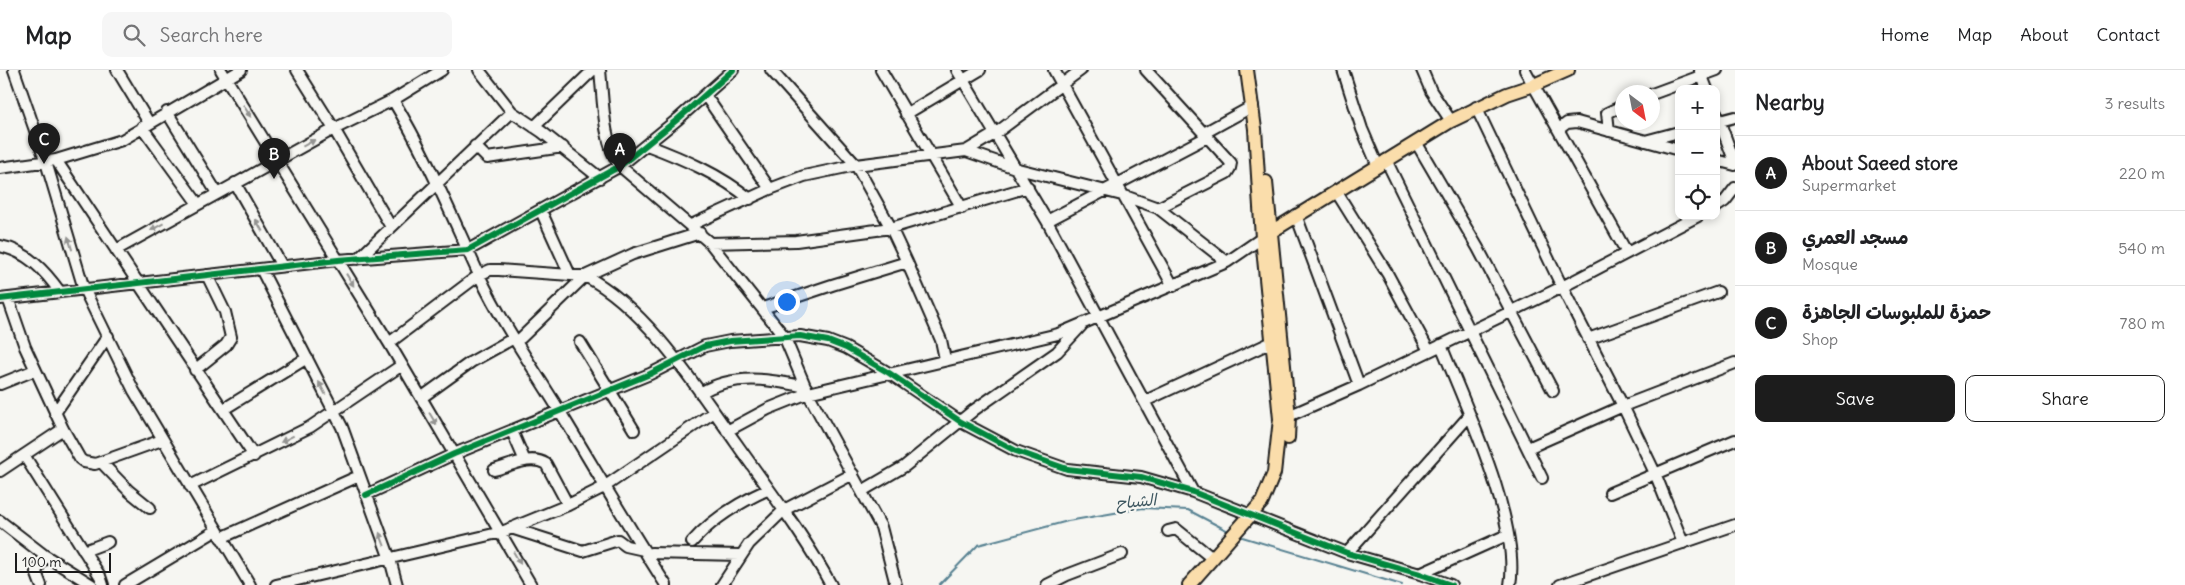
<!DOCTYPE html>
<meta charset="utf-8">
<style>
body{margin:0;font-family:Delius,"Playpen Sans Arabic",sans-serif;background:#f6f6f6;color:#202124}
.controls{position:absolute;right:15px;top:15px;display:grid;overflow:hidden;border-radius:10px;box-shadow:0 2px 8px #0003}
.controls button{width:45px;height:45px;display:grid;place-items:center;padding:0;border:0;border-bottom:1px solid #e0e0e0;background:#fff;color:#202124;font:25px sans-serif}
.compass{position:absolute;left:1615px;top:15px;width:45px;height:45px;border-radius:50%;background:#fff;box-shadow:0 2px 8px #0003;rotate:148deg}
.scale{position:absolute;left:15px;bottom:12px;width:96px;box-sizing:border-box;padding-left:5px;border:2px solid #1c1c1c;border-top:0;font-size:14px;line-height:18px;white-space:nowrap;color:#1c1c1c;-webkit-text-stroke:4px #f6f6f2;paint-order:stroke}
.you{position:absolute;left:786px;top:231px;width:18px;height:18px;margin:-12px;border:4px solid #fff;border-radius:50%;background:#1a73e8;box-shadow:0 0 0 8px #1a73e833}
.badge{display:grid;place-items:center;width:32px;height:32px;border-radius:50%;background:#1c1c1c;color:#fff;font-size:16px;font-weight:700}
.pin{position:absolute;translate:-50% -41px;filter:drop-shadow(0 1px 2px #0008)}
.pin::after{content:'';position:absolute;top:26px;width:18px;height:15px;background:inherit;clip-path:polygon(0 0,100% 0,50% 100%)}
.list{margin:0;padding:0;list-style:none}
h2{display:flex;justify-content:space-between;align-items:center;height:65px;margin:0;padding:0 20px;font-size:21px}
h2 small{font-size:16px;font-weight:400;color:#757577}
.list li{display:grid;grid-template-columns:32px 1fr auto;gap:15px;align-items:center;box-sizing:border-box;height:75px;padding:0 20px;border-top:1px solid #e0e0e0}
.list b{display:block;font-size:19px;white-space:nowrap}
.list p{margin:0;font-size:16px;white-space:nowrap;color:#757577}
.list em{font-size:16px;font-style:normal;color:#757577}
.actions{display:flex;gap:10px;padding:15px 20px}
.actions a{flex:1;padding:11px 0;border:1px solid #1c1c1c;border-radius:10px;text-align:center;font-size:18px;color:#1c1c1c}
.actions .main{background:#1c1c1c;color:#fff}
.icon{flex:none;width:28px;height:28px;fill:none;stroke:currentColor;stroke-width:2;stroke-linecap:round;stroke-linejoin:round}
.map{position:relative;flex:none;width:1735px;height:515px;overflow:hidden}
header{display:flex;align-items:center;gap:30px;box-sizing:border-box;height:70px;padding:0 25px;background:#fff;border-bottom:1px solid #e0e0e0}
header strong{font-size:24px}
nav{display:flex;gap:28px;margin-inline-start:auto;font-size:18px}
.search{width:350px;height:45px;background:#f6f6f6;display:flex;align-items:center;gap:12px;box-sizing:border-box;padding:0 18px;border-radius:10px;color:#757577;font-size:19px}
main{display:flex}
aside{flex:1;background:#fff}
.map>svg:first-child{display:block}
</style>
<header>
<strong>Map</strong>
<div class="search"><svg class="icon" aria-label="search" viewBox="0 0 24 24"><circle cx="10" cy="10" r="6"/><path d="M15 15l6 6"/></svg>Search here</div>
<nav><a>Home</a><a>Map</a><a>About</a><a>Contact</a></nav>
</header>
<main>
<div class="map">
<svg width="1735" height="515" viewBox="0 0 1735 515">
<rect width="100%" height="100%" fill="#f6f6f2"/>
<filter id="ink" filterUnits="userSpaceOnUse"><feTurbulence type="fractalNoise" baseFrequency=".02" numOctaves="2"/><feDisplacementMap in="SourceGraphic" scale="10" xChannelSelector="R" yChannelSelector="G"/><feConvolveMatrix kernelMatrix="1 2 1 2 8 2 1 2 1" color-interpolation-filters="sRGB"/></filter>
<g filter="url(#ink)">
<g fill="none" stroke-linecap="round" stroke-linejoin="round">
<path stroke="#578191" stroke-width="2" d="M 1239,466 L 1402,515
M 939,515 L 978,475 L 1068,451 L 1143,438 L 1188,440 L 1230,462"/>
<g stroke="#1c1c1c" stroke-width="14">
<path id="minor" d="M 14,0 L 46,92 L 84,219 L 134,321 L 250,515
M 117,0 L 149,53
M 221,0 L 389,273 L 531,515
M 297,0 L 334,59 L 391,157
M 479,0 L 512,42 L 542,62 L 600,108
M 600,0 C 603,28 603,74 620,96 L 710,173 L 784,266 L 808,323 L 881,457 L 896,515
M 771,0 L 856,95 L 891,158 L 907,192 L 941,270 L 945,289
M 881,0 L 962,138
M 957,0 L 1047,151 L 1193,422
M 1054,0 L 1173,216
M 1146,0 L 1231,93 L 1230,98 L 1227,103 L 1158,138
M 1343,0 L 1362,59 L 1377,94
M 1422,0 L 1431,21 L 1451,51
M 1525,0 L 1627,183
M 1700,1 L 1707,19
M 1652,24 L 1717,0
M 705,25 L 770,119
M 393,30 C 427,86 452,147 480,207 C 502,253 532,296 559,340 C 595,399 629,458 666,515
M 1476,37 L 1562,217 L 1623,336 L 1655,403 L 1683,473
M 167,42 L 217,123
M 1716,42 L 1735,93
M 906,44 L 980,0
M 1716,52 L 1735,47
M 142,57 L 198,134
M 534,57 L 593,0
M 1559,59 L 1567,53 L 1577,52 L 1679,80
M 1609,61 L 1607,43 L 1622,36
M 1204,63 L 1253,36
M 1645,71 L 1679,62
M 1416,72 L 1478,178 L 1553,321
M 647,75 C 684,89 719,104 750,129
M 475,76 L 487,88 L 563,77
M 966,81 L 1018,99 L 1122,125 L 1158,138 L 1227,192
M 56,90 L 254,386
M 1386,90 L 1542,408
M 1716,90 L 1735,95
M 0,98 L 56,90 L 122,70 L 241,0
M 235,113 L 282,196
M 1336,121 L 1387,203 L 1429,281
M 1716,137 L 1725,131 L 1735,118
M 541,141 L 570,205
M 1296,145 L 1359,315
M 1047,151 L 1207,67
M 691,155 L 770,119 L 804,106 L 856,95 L 966,81 L 996,63 L 1081,0
M 710,173 L 796,171 L 891,158 L 1028,117
M 0,176 C 27,181 45,201 60,222
M 116,180 L 334,59 L 393,30 L 442,0
M 358,189 L 512,42
M 261,199 L 342,357 L 390,489 L 397,515
M 8,228 L 25,277 L 63,359 L 80,389 L 84,392 L 95,394 L 162,370
M 0,229 L 338,190 L 468,180 L 620,96 L 678,49 L 733,0
M 763,238 L 832,215 L 907,192
M 521,268 L 585,206 L 633,184 L 700,163
M 1588,269 L 1718,222
M 580,272 L 634,360
M 389,273 L 479,205 L 490,200 L 499,200 L 585,206 C 646,237 697,318 736,373 C 769,420 804,465 831,515
M 1441,275 C 1465,335 1521,453 1510,515
M 195,300 L 226,275 L 231,267 L 225,242 L 207,205
M 0,314 L 35,300
M 700,323 C 734,303 769,309 806,317
M 421,328 L 471,292 L 514,268
M 1145,331 L 1272,272
M 224,339 L 307,288
M 55,343 L 108,266
M 1284,348 L 1359,315 L 1562,217 L 1698,146
M 512,361 L 525,391
M 727,361 L 768,339 L 808,323 L 1058,264 L 1227,192 L 1262,168
M 1528,378 L 1623,336 L 1735,293
M 24,385 L 100,506 L 103,515
M 101,392 L 129,421 L 150,438
M 494,400 C 510,396 531,384 546,394 L 568,435
M 0,401 L 63,359
M 190,416 L 310,357 L 402,295
M 862,421 L 905,396 L 974,340 L 1057,282 L 1082,255
M 1610,423 L 1735,370
M 366,425 L 454,384 L 650,304 L 705,276 L 730,271 L 800,266 L 828,271 L 846,278 L 889,303 L 961,352 L 1016,381 L 1067,399 L 1141,407 L 1193,422 L 1347,483 L 1420,504 L 1451,515
M 0,451 L 44,485 L 92,515
M 511,458 L 583,481 L 618,470 L 626,476 L 644,480
M 1168,461 L 1176,459 L 1212,488
M 221,468 L 359,406
M 692,472 C 713,448 740,432 769,419
M 84,481 L 108,472
M 651,483 L 740,485
M 1347,483 L 1469,346
M 1420,504 L 1507,465
M 41,515 L 36,502 L 44,485
M 125,515 L 217,460
M 276,515 L 502,462 L 568,435 L 604,417 L 714,342
M 722,515 L 749,474 L 784,440 L 853,404
M 1047,515 L 1067,505 L 1122,484
M 1560,515 L 1735,455"/>
</g>
<g stroke="#1c1c1c" stroke-width="16">
<path id="major" d="M 1266,112 L 1289,347 L 1288,368
M 1266,165 L 1451,51 L 1507,24 L 1534,15 L 1568,0
M 1189,515 L 1262,432 L 1274,403 L 1280,349 L 1262,168 L 1255,59 L 1247,0"/>
</g>
<use href="#minor" stroke="#f6f6f2" stroke-width="10"/>
<use href="#major" stroke="#faddab" stroke-width="12"/>
<g stroke="#f6f6f2" stroke-width="9">
<path id="cycleway" d="M 0,229 L 338,190 L 468,180 L 620,96 L 678,49 L 733,0
M 366,425 L 454,384 L 650,304 L 705,276 L 730,271 L 800,266 L 828,271 L 846,278 L 889,303 L 961,352 L 1016,381 L 1067,399 L 1141,407 L 1193,422 L 1347,483 L 1420,504 L 1451,515"/>
</g>
<use href="#cycleway" stroke="#00873e" stroke-width="6"/>
</g>
<defs><path id="oneway-solid" d="M-6-.8H1V-3.2L6.5 0L1 3.2V.8H-6Z" transform="scale(1.25)"/></defs>
<g fill="#949492">
<use href="#oneway-solid" transform="translate(247 41) rotate(58)"/>
<use href="#oneway-solid" transform="translate(309 73) rotate(-29)"/>
<use href="#oneway-solid" transform="translate(259 155) rotate(-119)"/>
<use href="#oneway-solid" transform="translate(157 157) rotate(151)"/>
<use href="#oneway-solid" transform="translate(70 173) rotate(-107)"/>
<use href="#oneway-solid" transform="translate(350 210) rotate(58)"/>
<use href="#oneway-solid" transform="translate(322 318) rotate(-118)"/>
<use href="#oneway-solid" transform="translate(433 349) rotate(59)"/>
<use href="#oneway-solid" transform="translate(287 369) rotate(153)"/>
<use href="#oneway-solid" transform="translate(382 469) rotate(-111)"/>
<use href="#oneway-solid" transform="translate(517 488) rotate(60)"/>
</g>
</g>
<g text-anchor="middle" stroke-width="4.5" stroke-linejoin="round" paint-order="stroke">
<g font-size="16" font-style="italic" fill="#3e5760" stroke="#f6f6f2">
<text transform="translate(1136 431) rotate(-5)" y="6">الشياح</text>
</g>
</g>
</svg>
<div class="controls">
<button>+</button>
<button>−</button>
<button><svg class="icon" aria-label="locate" viewBox="0 0 24 24"><circle cx="12" cy="12" r="6"/><path d="M12 2v4M12 18v4M2 12h4M18 12h4"/></svg></button>
</div>
<svg class="compass" viewBox="-18 -18 36 36"><path d="M0-13l5 13h-10z" fill="#e53935"/><path d="M0 13l5-13h-10z" fill="#757577"/></svg>
<div class="scale">100 m</div>
<div class="you"></div>
<div class="pin badge" style="left:620px;top:104px">A</div>
<div class="pin badge" style="left:274px;top:109px">B</div>
<div class="pin badge" style="left:44px;top:94px">C</div>
</div>
<aside>
<h2>Nearby<small>3 results</small></h2>
<ul class="list">
<li><span class="badge">A</span><div><b>About Saeed store</b><p>Supermarket</p></div><em>220 m</em></li>
<li><span class="badge">B</span><div><b>مسجد العمري</b><p>Mosque</p></div><em>540 m</em></li>
<li><span class="badge">C</span><div><b>حمزة للملبوسات الجاهزة</b><p>Shop</p></div><em>780 m</em></li>
</ul>
<div class="actions"><a class="main">Save</a><a>Share</a></div>
</aside>
</main>
